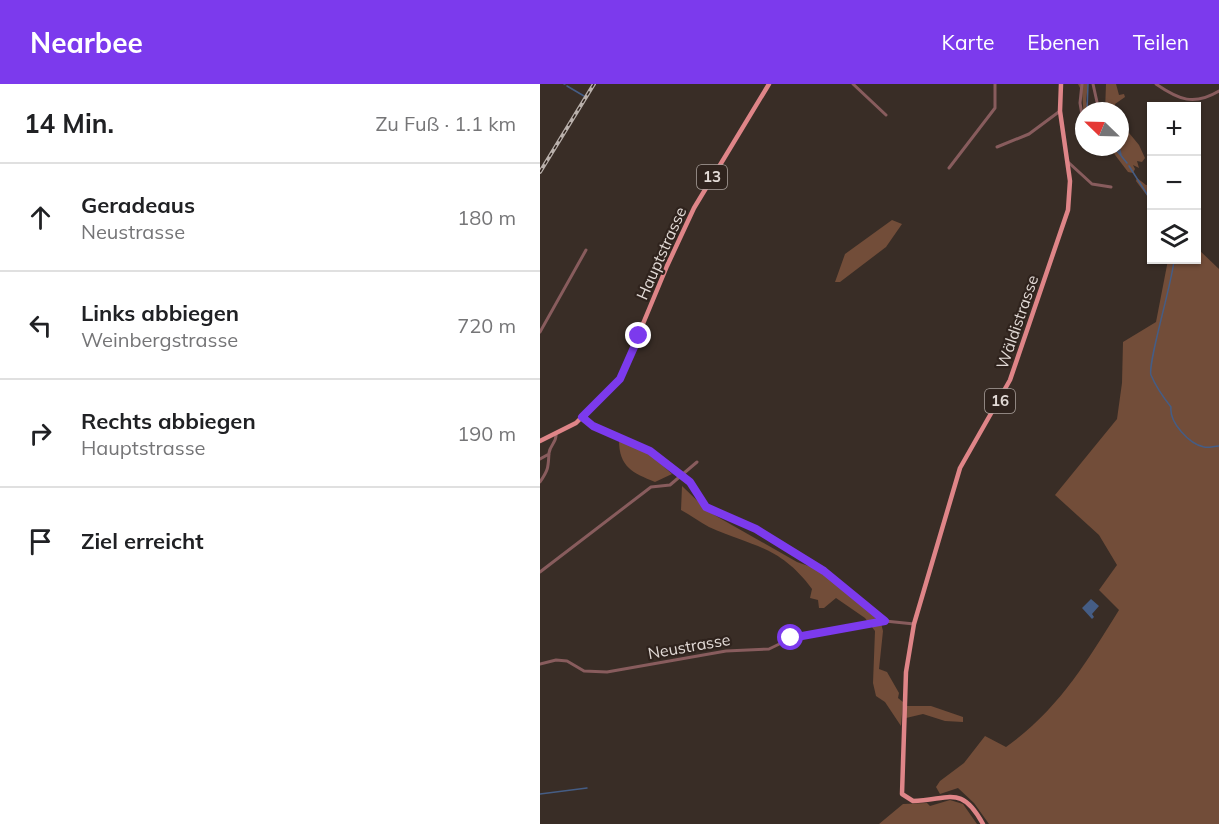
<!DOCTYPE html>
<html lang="de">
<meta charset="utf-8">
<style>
body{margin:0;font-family:Mulish,sans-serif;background:#f2f2f2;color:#202124}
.controls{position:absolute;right:18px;top:18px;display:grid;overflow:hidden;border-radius:0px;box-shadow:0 2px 4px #0004}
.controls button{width:54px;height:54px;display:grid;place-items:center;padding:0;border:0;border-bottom:2px solid #e0e0e0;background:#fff;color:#202124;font:30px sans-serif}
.compass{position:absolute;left:535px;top:18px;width:54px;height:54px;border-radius:50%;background:#fff;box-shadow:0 2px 4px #0004;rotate:293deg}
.stop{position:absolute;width:18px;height:18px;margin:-14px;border:4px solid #7c3aed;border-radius:50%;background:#fff}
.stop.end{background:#7c3aed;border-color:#fff;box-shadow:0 2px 6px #0008}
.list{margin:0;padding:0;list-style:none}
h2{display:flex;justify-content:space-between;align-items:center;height:78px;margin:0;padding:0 24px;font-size:26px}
h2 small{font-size:20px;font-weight:400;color:#757577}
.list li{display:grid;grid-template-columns:39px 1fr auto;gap:18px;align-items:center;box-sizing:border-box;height:108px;padding:0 24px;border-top:2px solid #e0e0e0}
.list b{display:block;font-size:22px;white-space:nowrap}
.list p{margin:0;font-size:20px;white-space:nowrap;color:#757577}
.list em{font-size:20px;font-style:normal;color:#757577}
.icon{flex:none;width:33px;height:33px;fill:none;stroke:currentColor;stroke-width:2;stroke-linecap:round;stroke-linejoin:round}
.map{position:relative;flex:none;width:679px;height:740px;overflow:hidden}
header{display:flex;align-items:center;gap:36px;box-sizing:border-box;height:84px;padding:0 30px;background:#7c3aed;color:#fff}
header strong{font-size:28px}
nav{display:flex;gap:33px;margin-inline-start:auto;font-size:21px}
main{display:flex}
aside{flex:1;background:#fff}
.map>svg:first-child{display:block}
</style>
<header>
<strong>Nearbee</strong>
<nav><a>Karte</a><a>Ebenen</a><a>Teilen</a></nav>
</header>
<main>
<aside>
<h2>14 Min.<small>Zu Fuß · 1.1 km</small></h2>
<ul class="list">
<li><svg class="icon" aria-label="ahead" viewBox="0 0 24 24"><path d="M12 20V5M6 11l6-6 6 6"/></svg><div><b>Geradeaus</b><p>Neustrasse</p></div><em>180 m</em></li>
<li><svg class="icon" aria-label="left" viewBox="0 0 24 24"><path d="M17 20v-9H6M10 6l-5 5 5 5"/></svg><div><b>Links abbiegen</b><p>Weinbergstrasse</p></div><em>720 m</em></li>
<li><svg class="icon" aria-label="right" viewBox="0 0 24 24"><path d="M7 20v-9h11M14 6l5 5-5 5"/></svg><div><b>Rechts abbiegen</b><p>Hauptstrasse</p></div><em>190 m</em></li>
<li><svg class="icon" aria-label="arrive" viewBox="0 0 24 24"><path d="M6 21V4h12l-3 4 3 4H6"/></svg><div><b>Ziel erreicht</b></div></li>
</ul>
</aside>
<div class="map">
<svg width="679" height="740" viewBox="0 0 679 740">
<rect width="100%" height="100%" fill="#392d26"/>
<path fill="#724d39" d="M 538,0 L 548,0 L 546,17 L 549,27 L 544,27 L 544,35 L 542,8 Z
M 566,0 L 576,0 L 579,11 L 584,10 L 585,13 L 575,20 L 576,27 L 565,27 Z
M 580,38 L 599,61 L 605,74 L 602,78 L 597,77 L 599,84 L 593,81 L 595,85 L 593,89 L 588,88 L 569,63 L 580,63 Z
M 597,94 L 606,101 L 611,101 L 611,126 L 608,113 L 596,97 Z
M 352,136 L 362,140 L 346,163 L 300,198 L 295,198 L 305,170 Z
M 657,164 L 679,185 L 679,740 L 449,740 L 434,719 L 418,704 L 400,710 L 396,703 L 400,697 L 424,679 L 445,652 L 466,663 C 518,626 546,579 579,526 L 559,506 L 577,481 L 559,451 L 515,411 L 577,335 L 582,299 L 583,258 L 616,238 L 628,176 L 656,176 Z
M 79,356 L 104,365 L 132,390 L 115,398 C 93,389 79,383 79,356 Z
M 142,402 L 169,428 L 257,478 L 283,487 L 340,535 L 343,547 L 339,585 L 347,588 L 359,609 L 358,614 L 363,618 L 361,642 L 345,618 L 336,612 L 333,599 L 335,547 L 325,534 L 296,514 L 284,524 L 279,524 L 278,516 L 270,514 L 272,505 C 240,462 214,463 169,443 C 160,438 150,431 141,426 Z
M 366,622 L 391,622 L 423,633 L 423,638 L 405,637 L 383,630 L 366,634 Z
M 410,716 L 423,720 L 437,740 L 339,740 L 363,720 L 387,719 L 390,722 Z"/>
<path fill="#455d85" d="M 551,515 L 559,522 L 552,530 L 554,533 L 552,535 L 542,524 Z"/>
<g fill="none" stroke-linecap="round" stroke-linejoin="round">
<path stroke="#455d85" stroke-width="1.5" d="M 24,0 L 25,0
M 27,2 L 44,12
M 547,27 L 548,0
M 574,63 L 587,79
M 579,63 L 581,71
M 589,82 L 612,118
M 634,176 C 633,196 607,281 611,291 C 616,303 623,313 631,323 C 629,338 649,360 664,363 C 669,364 674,362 679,362
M 0,710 L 47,704"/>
<path stroke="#885c5d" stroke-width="3" d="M 313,0 L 346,31
M 542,0 L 540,19 L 544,43
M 553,0 L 557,18
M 616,0 C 639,16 654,22 679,7
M 457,63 L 489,50 L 520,27
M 528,78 L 552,100 L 571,103
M 409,84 L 455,24 L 455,0
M 0,248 L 46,166
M 42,333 L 53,342 L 110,367 L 150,398 L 167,423 L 216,445 L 284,487 L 345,537
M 0,375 L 9,370
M 0,398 C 9,385 8,383 9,369 C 10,361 17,358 16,350
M 0,488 L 111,403 L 130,401 L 157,378
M 0,580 L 16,576 L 27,577 L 44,587 L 67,588 L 186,567 L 229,565 L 258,551 L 345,537 L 374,540"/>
<path stroke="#df8588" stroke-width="4.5" d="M 0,357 L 36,339 L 80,295 L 127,182 L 154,124 L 229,0
M 443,740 C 421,700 410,716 373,717 L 362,710 L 366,588 L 374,540 L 420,384 L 470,296 L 528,126 L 530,97 L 520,27 L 521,0"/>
<g stroke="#b9b0ab" stroke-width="4">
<path id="rail" d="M 0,88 L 54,0"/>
</g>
<use href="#rail" stroke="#2f231d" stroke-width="1.5" stroke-dasharray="4.5" stroke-linecap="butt"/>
</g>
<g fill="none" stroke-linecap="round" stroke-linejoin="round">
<path stroke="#7c3aed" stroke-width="8" d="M 99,252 L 80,295 L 42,333 L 53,342 L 110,367 L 150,398 L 166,423 L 216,445 L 284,487 L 345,537 L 251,554"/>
</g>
<g text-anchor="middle" stroke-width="4.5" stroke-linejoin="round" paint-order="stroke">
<g fill="#2f231d" stroke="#aca39e" stroke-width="1.5">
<rect x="157" y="81" width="30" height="24" rx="4.5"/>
<rect x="445" y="305" width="30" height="24" rx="4.5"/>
</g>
<g font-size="15" font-weight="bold" fill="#e2dad6">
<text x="172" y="98">13</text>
<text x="460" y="322">16</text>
</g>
<g font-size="16" fill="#e2dad6" stroke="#2f231d">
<text transform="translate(121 169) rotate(-66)" y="6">Hauptstrasse</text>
<text transform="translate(477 238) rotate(-71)" y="6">Wäldistrasse</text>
<text transform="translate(149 562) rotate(-10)" y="6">Neustrasse</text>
</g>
</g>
</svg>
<div class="controls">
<button>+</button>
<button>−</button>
<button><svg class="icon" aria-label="layers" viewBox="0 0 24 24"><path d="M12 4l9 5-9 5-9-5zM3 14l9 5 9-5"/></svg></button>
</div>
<svg class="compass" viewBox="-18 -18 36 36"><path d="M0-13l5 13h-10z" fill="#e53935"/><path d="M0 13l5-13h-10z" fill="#757577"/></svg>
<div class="stop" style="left:251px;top:554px"></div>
<div class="stop end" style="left:99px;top:252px"></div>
</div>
</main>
